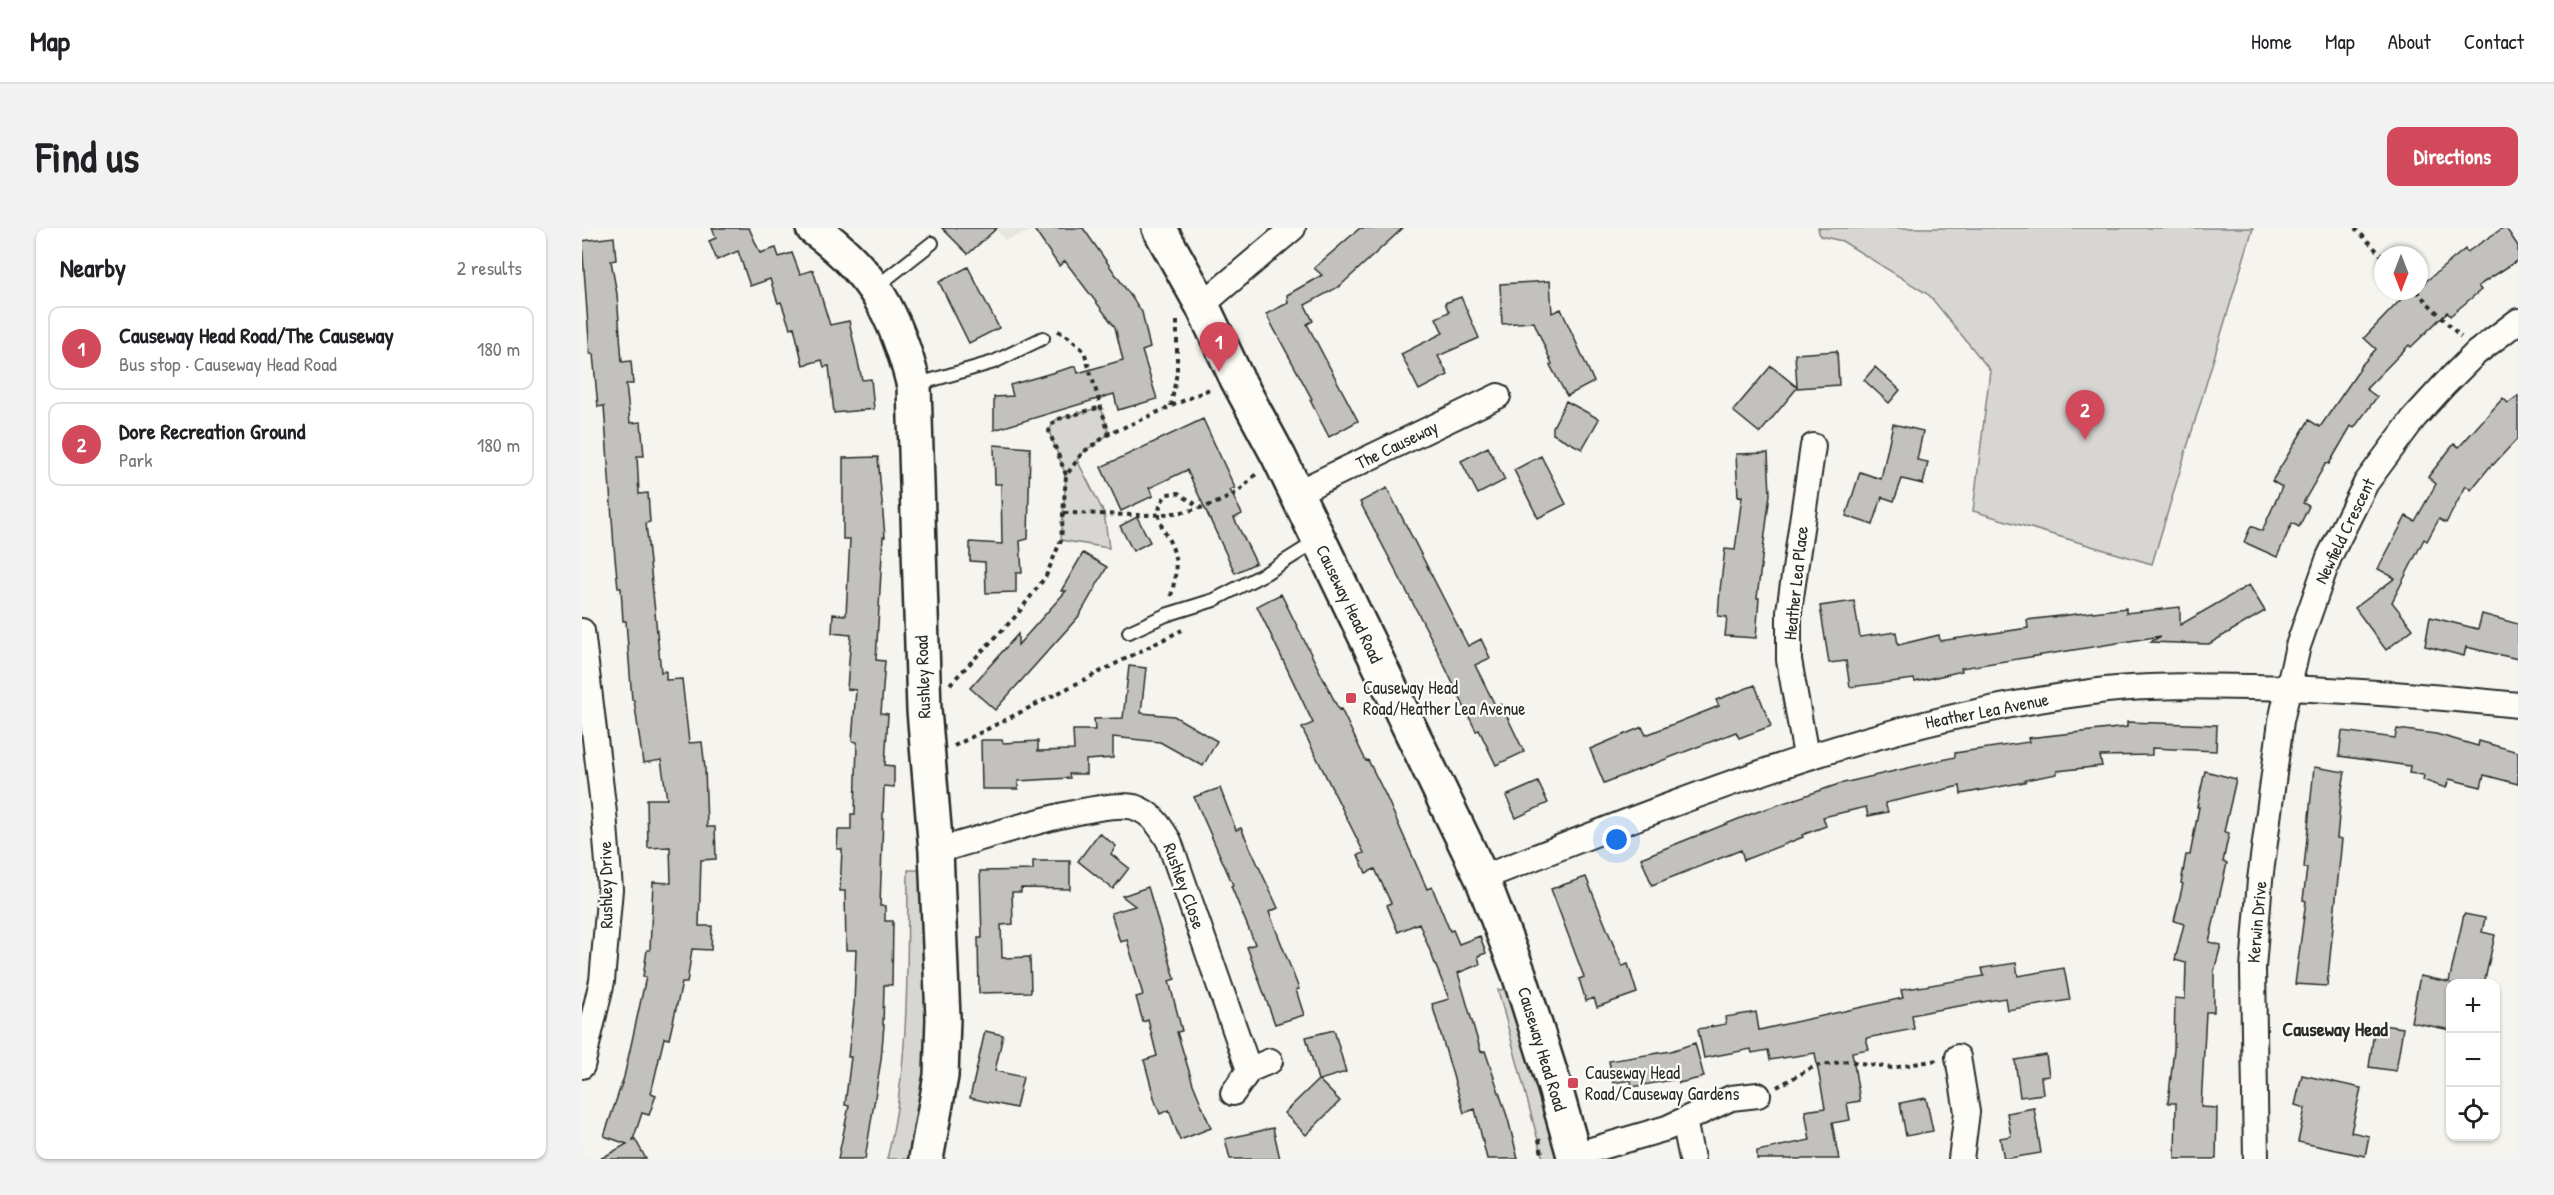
<!DOCTYPE html>
<meta charset="utf-8">
<style>
body{margin:0;font-family:"Patrick Hand",sans-serif;background:#f2f2f2;color:#202124}
.controls{position:absolute;right:18px;bottom:18px;display:grid;overflow:hidden;border-radius:12px;box-shadow:0 2px 4px #0004}
.controls button{width:54px;height:54px;display:grid;place-items:center;padding:0;border:0;border-bottom:2px solid #e0e0e0;background:#fff;color:#202124;font:30px sans-serif}
.compass{position:absolute;left:1792px;top:18px;width:54px;height:54px;border-radius:50%;background:#fff;box-shadow:0 2px 4px #0004;rotate:180deg}
.you{position:absolute;left:1035px;top:612px;width:21px;height:21px;margin:-15px;border:4px solid #fff;border-radius:50%;background:#1a73e8;box-shadow:0 0 0 9px #1a73e833}
.badge{display:grid;place-items:center;width:39px;height:39px;border-radius:50%;background:#d1495b;color:#fff;font-size:20px;font-weight:700}
.pin{position:absolute;translate:-50% -50px;filter:drop-shadow(0 2px 3px #0008)}
.pin::after{content:'';position:absolute;top:32px;width:21px;height:18px;background:inherit;clip-path:polygon(0 0,100% 0,50% 100%)}
.list{margin:0;padding:0;list-style:none}
h2{display:flex;justify-content:space-between;align-items:center;height:78px;margin:0;padding:0 24px;font-size:26px}
h2 small{font-size:20px;font-weight:400;color:#757577}
.list li{display:grid;grid-template-columns:39px 1fr auto;gap:18px;align-items:center;box-sizing:border-box;height:84px;margin:0 12px 12px;padding:0 12px;border:2px solid #e0e0e0;border-radius:12px}
.list b{display:block;font-size:22px;white-space:nowrap}
.list p{margin:0;font-size:20px;white-space:nowrap;color:#757577}
.list em{font-size:20px;font-style:normal;color:#757577}
.icon{flex:none;width:33px;height:33px;fill:none;stroke:currentColor;stroke-width:2;stroke-linecap:round;stroke-linejoin:round}
.map{position:relative;flex:none;width:1936px;height:931px;overflow:hidden;border-radius:12px}
header{display:flex;align-items:center;gap:36px;box-sizing:border-box;height:84px;padding:0 30px;background:#fff;border-bottom:2px solid #e0e0e0}
header strong{font-size:28px}
nav{display:flex;gap:33px;margin-inline-start:auto;font-size:21px}
.intro{display:flex;align-items:center;justify-content:space-between;box-sizing:border-box;height:144px;padding:0 36px}
h1{margin:0;font-size:42px}
.button{padding:15px 27px;border-radius:12px;background:#d1495b;color:#fff;font-size:21px;font-weight:700}
main{display:flex;gap:36px;padding:0 36px}
aside{flex:1;background:#fff;border-radius:12px;box-shadow:0 2px 4px #0004}
.map>svg:first-child{display:block}
</style>
<header>
<strong>Map</strong>
<nav><a>Home</a><a>Map</a><a>About</a><a>Contact</a></nav>
</header>
<div class="intro"><h1>Find us</h1><a class="button">Directions</a></div>
<main>
<aside>
<h2>Nearby<small>2 results</small></h2>
<ul class="list">
<li><span class="badge">1</span><div><b>Causeway Head Road/The Causeway</b><p>Bus stop · Causeway Head Road</p></div><em>180 m</em></li>
<li><span class="badge">2</span><div><b>Dore Recreation Ground</b><p>Park</p></div><em>180 m</em></li>
</ul>
</aside>
<div class="map">
<svg width="1936" height="931" viewBox="0 0 1936 931">
<rect width="100%" height="100%" fill="#f5f4ef"/>
<filter id="ink" filterUnits="userSpaceOnUse"><feTurbulence type="fractalNoise" baseFrequency=".0167" numOctaves="2"/><feDisplacementMap in="SourceGraphic" scale="12" xChannelSelector="R" yChannelSelector="G"/><feConvolveMatrix kernelMatrix="1 2 1 2 8 2 1 2 1" color-interpolation-filters="sRGB"/></filter>
<g filter="url(#ink)">
<path fill="#e6e5e0" d="M 413,0 L 458,0 L 423,12 Z"/>
<path fill="#d7d6d2" stroke="#81807e" stroke-width="1.5" d="M 1236,0 L 1671,0 L 1570,336 L 1391,283 L 1408,142 L 1347,67 L 1260,13 L 1238,8 Z
M 519,179 L 527,206 L 500,225 L 495,232 L 522,285 L 527,320 L 479,312 L 484,248 L 467,203 L 473,192 Z
M 326,642 L 339,642 L 346,826 L 329,931 L 305,931 C 328,837 325,738 326,642 Z
M 928,761 L 980,931 L 961,931 L 916,762 Z"/>
<path fill="#c2c1be" stroke="#2b2b2b" stroke-width="1.5" d="M 130,0 L 167,0 L 178,25 L 194,20 L 197,29 L 210,25 L 218,46 L 231,42 L 248,97 L 267,93 L 280,152 L 289,151 L 292,181 L 252,185 L 247,138 L 242,139 L 240,132 L 221,137 L 212,99 L 208,100 L 199,74 L 196,75 L 188,51 L 168,58 L 156,23 L 135,32 L 127,13 L 134,10 Z
M 360,0 L 415,0 L 386,26 Z
M 451,0 L 501,0 L 560,84 L 568,120 L 560,123 L 575,171 L 536,182 L 532,166 L 412,202 L 412,169 L 431,168 L 428,157 L 494,138 L 496,145 L 541,132 L 533,99 L 483,33 L 477,38 Z
M 778,0 L 821,0 L 758,58 L 723,77 L 731,93 L 725,96 L 776,193 L 747,209 L 728,172 L 730,171 L 684,86 L 706,75 L 705,67 L 740,47 L 732,40 Z
M 1921,0 L 1924,0 L 1936,18 L 1936,32 L 1896,58 L 1899,62 L 1868,88 L 1865,84 L 1829,119 L 1827,117 L 1784,161 L 1795,169 L 1772,200 L 1769,198 L 1747,236 L 1744,235 L 1721,275 L 1727,278 L 1717,299 L 1710,295 L 1695,329 L 1662,314 L 1669,298 L 1680,303 L 1700,259 L 1690,253 L 1727,192 L 1738,199 L 1778,141 L 1777,140 L 1794,121 L 1782,110 L 1827,63 L 1837,63 L 1837,59 L 1883,21 L 1885,24 Z
M 32,9 L 34,32 L 29,33 L 35,66 L 40,134 L 49,133 L 51,156 L 44,156 L 48,195 L 59,194 L 62,228 L 55,228 L 57,266 L 66,265 L 68,294 L 64,295 L 79,444 L 84,443 L 84,452 L 100,451 L 107,515 L 120,514 L 123,540 L 125,599 L 133,599 L 134,631 L 119,632 L 117,698 L 130,698 L 129,722 L 110,721 L 105,755 L 100,755 L 87,811 L 82,810 L 69,865 L 74,867 L 67,887 L 60,885 L 51,912 L 53,911 L 64,931 L 18,931 L 45,916 L 22,908 L 42,849 L 64,749 L 61,749 L 65,722 L 68,722 L 71,654 L 89,655 L 88,619 L 66,620 L 65,571 L 85,571 L 79,532 L 61,535 L 52,472 L 50,472 L 44,393 L 41,393 L 39,360 L 36,360 L 32,319 L 22,178 L 16,179 L 11,126 L 8,126 L 0,13 Z
M 386,39 L 417,100 L 387,115 L 357,54 Z
M 968,53 L 970,85 L 979,81 L 1012,154 L 985,168 L 968,137 L 970,136 L 952,94 L 920,96 L 918,56 Z
M 879,69 L 897,110 L 856,128 L 866,147 L 837,162 L 819,126 L 861,105 L 854,90 L 867,84 L 863,75 Z
M 1255,123 L 1257,157 L 1215,160 L 1178,205 L 1151,183 L 1189,138 L 1215,159 L 1213,126 Z
M 1293,139 L 1318,162 L 1307,175 L 1282,152 Z
M 1936,168 L 1936,210 L 1911,237 L 1910,236 L 1889,262 L 1884,258 L 1864,295 L 1857,291 L 1845,313 L 1842,311 L 1810,374 L 1831,401 L 1804,422 L 1773,380 L 1813,350 L 1796,341 L 1824,288 L 1833,293 L 1854,256 L 1846,249 L 1872,216 L 1877,219 L 1921,170 L 1926,175 Z
M 984,173 L 1017,191 L 1000,221 L 971,206 L 971,199 Z
M 621,191 L 653,260 L 648,262 L 660,286 L 652,290 L 674,335 L 653,345 L 605,242 L 567,260 L 571,268 L 539,283 L 519,239 Z
M 1311,196 L 1341,203 L 1335,232 L 1346,234 L 1341,256 L 1320,251 L 1312,273 L 1300,269 L 1291,297 L 1264,288 L 1278,244 L 1299,251 Z
M 412,217 L 448,220 L 446,311 L 438,313 L 440,345 L 434,345 L 434,364 L 404,365 L 403,334 L 388,333 L 388,314 L 420,316 L 419,256 L 413,256 Z
M 906,219 L 923,252 L 896,266 L 879,233 Z
M 1186,225 L 1188,266 L 1175,370 L 1177,370 L 1174,410 L 1143,408 L 1145,389 L 1136,388 L 1138,362 L 1143,321 L 1153,322 L 1160,268 L 1156,269 L 1154,226 Z
M 959,228 L 984,276 L 956,290 L 932,242 Z
M 296,229 L 303,309 L 301,309 L 294,432 L 303,433 L 299,485 L 306,486 L 303,537 L 312,538 L 312,559 L 302,558 L 298,678 L 303,678 L 303,693 L 311,693 L 310,757 L 302,757 L 301,797 L 302,797 L 299,832 L 283,931 L 256,931 L 267,878 L 263,877 L 269,829 L 266,829 L 272,776 L 274,722 L 264,722 L 263,663 L 258,663 L 260,621 L 255,621 L 256,602 L 269,602 L 269,586 L 273,586 L 275,514 L 270,513 L 274,462 L 265,461 L 269,407 L 250,405 L 251,386 L 264,387 L 268,311 L 261,311 L 261,230 Z
M 805,260 L 886,418 L 899,411 L 908,430 L 893,437 L 914,479 L 919,476 L 942,524 L 914,537 L 897,502 L 894,503 L 848,408 L 778,274 Z
M 555,289 L 568,314 L 551,323 L 538,298 Z
M 501,325 L 525,339 L 497,388 L 413,482 L 388,460 L 436,406 L 436,417 L 484,363 L 479,363 Z
M 1667,357 L 1683,383 L 1627,416 L 1568,414 L 1579,408 L 1379,440 L 1380,443 L 1333,454 L 1332,451 L 1268,459 L 1264,433 L 1247,435 L 1238,378 L 1272,373 L 1278,409 L 1314,404 L 1316,417 L 1357,407 L 1358,413 L 1446,400 L 1445,392 L 1544,380 L 1544,385 L 1598,379 L 1598,397 Z
M 699,366 L 757,482 L 759,481 L 784,533 L 786,532 L 804,568 L 845,661 L 850,659 L 868,703 L 871,702 L 877,716 L 898,708 L 904,725 L 896,728 L 898,736 L 876,745 L 899,824 L 903,823 L 926,891 L 936,931 L 905,931 L 893,881 L 882,885 L 850,776 L 867,771 L 837,695 L 816,704 L 805,677 L 809,675 L 793,641 L 784,645 L 776,627 L 782,625 L 720,500 L 731,495 L 675,378 Z
M 1900,386 L 1936,396 L 1936,431 L 1884,419 L 1882,428 L 1843,418 L 1848,389 L 1896,401 Z
M 547,438 L 564,440 L 559,485 L 592,488 L 635,513 L 621,538 L 578,514 L 531,509 L 531,530 L 504,532 L 504,546 L 487,546 L 488,550 L 436,553 L 436,561 L 400,561 L 399,512 L 420,512 L 421,515 L 456,513 L 456,523 L 492,522 L 491,502 L 513,502 L 512,491 L 541,490 Z
M 1173,457 L 1189,498 L 1157,510 L 1154,504 L 1022,555 L 1008,521 L 1060,499 L 1064,507 L 1137,478 L 1134,472 Z
M 1545,494 L 1635,497 L 1634,523 L 1570,520 L 1570,527 L 1518,528 L 1520,538 L 1475,543 L 1475,546 L 1443,552 L 1443,554 L 1379,566 L 1378,558 L 1303,575 L 1306,584 L 1286,588 L 1284,579 L 1241,589 L 1244,598 L 1220,607 L 1221,609 L 1162,632 L 1159,622 L 1070,657 L 1059,630 L 1169,586 L 1257,556 L 1373,529 L 1373,525 L 1447,514 L 1446,510 L 1545,499 Z
M 1815,501 L 1854,506 L 1896,518 L 1897,513 L 1936,524 L 1936,556 L 1902,547 L 1899,559 L 1867,551 L 1864,560 L 1841,552 L 1842,547 L 1827,545 L 1828,538 L 1757,528 L 1760,503 L 1813,510 Z
M 1732,539 L 1763,544 L 1759,566 L 1755,610 L 1760,611 L 1745,758 L 1713,756 L 1724,673 L 1721,672 L 1725,640 L 1722,640 Z
M 1623,543 L 1654,551 L 1642,604 L 1647,605 L 1641,634 L 1645,635 L 1627,714 L 1639,717 L 1632,743 L 1632,784 L 1624,784 L 1619,879 L 1635,880 L 1634,931 L 1593,931 L 1594,875 L 1586,875 L 1592,821 L 1593,770 L 1603,771 L 1604,735 L 1593,732 L 1602,696 L 1592,693 L 1601,656 L 1599,655 L 1604,627 L 1608,627 L 1617,579 L 1615,579 Z
M 956,554 L 966,575 L 934,590 L 924,568 Z
M 638,560 L 654,602 L 659,600 L 696,680 L 687,684 L 717,761 L 714,762 L 722,787 L 693,796 L 665,719 L 673,716 L 649,658 L 651,657 L 612,569 Z
M 517,605 L 534,618 L 529,626 L 547,640 L 531,661 L 496,633 Z
M 451,633 L 488,633 L 488,661 L 439,660 L 439,664 L 430,664 L 431,696 L 419,697 L 420,730 L 448,729 L 449,764 L 397,765 L 396,710 L 400,710 L 398,643 L 451,642 Z
M 1004,649 L 1040,738 L 1046,736 L 1055,765 L 1015,779 L 1012,770 L 1004,773 L 997,751 L 1002,749 L 969,661 Z
M 566,659 L 593,751 L 587,753 L 600,803 L 595,804 L 611,856 L 629,900 L 598,912 L 587,882 L 578,886 L 573,873 L 562,832 L 575,828 L 566,792 L 561,794 L 554,769 L 561,767 L 545,712 L 538,714 L 529,685 L 553,678 L 540,668 Z
M 1882,686 L 1903,690 L 1900,704 L 1913,707 L 1902,756 L 1869,756 L 1869,802 L 1829,794 L 1838,748 L 1867,754 Z
M 1434,735 L 1436,748 L 1482,740 L 1488,772 L 1425,782 L 1423,770 L 1354,782 L 1330,787 L 1332,801 L 1284,810 L 1287,821 L 1270,824 L 1278,873 L 1265,875 L 1268,892 L 1250,895 L 1257,931 L 1175,931 L 1175,923 L 1228,912 L 1223,883 L 1243,880 L 1233,825 L 1188,832 L 1186,822 L 1170,825 L 1169,821 L 1122,830 L 1116,801 L 1144,796 L 1143,789 L 1174,784 L 1177,802 L 1321,770 L 1319,762 L 1402,748 L 1400,740 Z
M 1793,796 L 1821,800 L 1814,843 L 1787,839 Z
M 752,802 L 764,844 L 737,852 L 758,873 L 724,907 L 702,885 L 736,852 L 724,809 Z
M 403,803 L 421,807 L 413,843 L 441,849 L 434,880 L 388,870 Z
M 1113,815 L 1122,849 L 1097,855 L 1096,851 L 1050,859 L 1049,852 L 1031,855 L 1027,833 L 1089,823 Z
M 1464,827 L 1467,848 L 1459,849 L 1461,866 L 1438,869 L 1433,832 Z
M 1720,847 L 1779,860 L 1769,904 L 1787,908 L 1783,928 L 1716,914 L 1723,880 L 1713,877 Z
M 1344,870 L 1351,903 L 1324,908 L 1318,875 Z
M 1452,880 L 1459,925 L 1422,931 L 1418,910 L 1429,908 L 1425,885 Z
M 691,900 L 698,931 L 648,931 L 643,911 Z"/>
<g fill="none" stroke-linecap="round" stroke-linejoin="round">
<g stroke="#2b2b2b" stroke-width="16">
<path id="lane" d="M 294,59 L 350,15
M 333,157 L 412,134 L 461,110
M 547,404 L 584,387 L 632,372 L 684,345 L 735,313"/>
</g>
<g stroke="#2b2b2b" stroke-width="28">
<path id="street" d="M 620,77 L 711,0
M 714,265 L 916,168
M 0,403 L 22,585 L 28,661 L 20,753 L 0,838
M 1224,528 L 1207,432 L 1207,383 L 1231,218
M 354,623 C 392,613 520,570 552,579 C 570,585 578,598 587,613 L 667,842 L 688,833
M 900,650 C 1107,569 1301,489 1524,462 C 1572,457 1620,458 1669,459 C 1758,461 1847,468 1936,477
M 1376,829 L 1385,884 L 1379,931
M 651,865 L 667,842
M 1102,892 L 1110,931
M 992,927 L 1085,900 L 1149,870 L 1176,867
M 1674,931 L 1671,740 L 1678,652 L 1699,493 L 1716,418 L 1747,329 L 1784,255 L 1832,190 L 1863,156 L 1894,125 L 1936,93"/>
</g>
<g stroke="#2b2b2b" stroke-width="38">
<path id="secondary" d="M 231,0 C 291,44 314,86 332,158 L 342,482 L 354,623 L 361,790 L 359,848 L 344,931
M 577,0 L 620,77 L 654,149 L 697,229 L 900,650 L 937,746 L 973,860 L 993,931"/>
</g>
<path stroke="#2b2b2b" stroke-width="4" stroke-dasharray="4.5 4.5" stroke-linecap="butt" d="M 1773,0 L 1801,29
M 1834,63 L 1879,109
M 476,103 L 488,110 L 502,123 L 527,206
M 589,178 L 595,144 L 595,90
M 484,247 L 467,203 L 473,192 L 519,179
M 482,285 C 538,285 602,296 652,266 C 661,261 669,251 676,244
M 589,368 C 592,356 595,343 593,330 C 590,306 564,291 585,266 L 596,265 L 618,279
M 368,456 L 434,388 L 464,348 L 479,312 L 484,248 L 500,225 L 527,206 L 630,160
M 372,518 L 600,402
M 1195,859 L 1233,838 L 1266,833 L 1310,840 L 1355,832
M 957,911 L 961,931"/>
<use href="#lane" stroke="#fdfcf7" stroke-width="12"/>
<use href="#street" stroke="#fdfcf7" stroke-width="24"/>
<use href="#secondary" stroke="#fdfcf7" stroke-width="33"/>
</g>
</g>
<g fill="#d1495b" stroke="#fdfcf7" stroke-width="2">
<rect x="763" y="464" width="12" height="12" rx="3"/>
<rect x="985" y="849" width="12" height="12" rx="3"/>
</g>
<g text-anchor="middle" stroke-width="4.5" stroke-linejoin="round" paint-order="stroke">
<g font-size="18" fill="#2b2b2b" stroke="#fdfcf7">
<text transform="translate(815 217) rotate(-26)" y="6">The Causeway</text>
<text transform="translate(1763 303) rotate(-64)" y="6">Newfield Crescent</text>
<text transform="translate(1214 355) rotate(-84)" y="6">Heather Lea Place</text>
<text transform="translate(767 376) rotate(64)" y="6">Causeway Head Road</text>
<text transform="translate(341 449) rotate(-92)" y="6">Rushley Road</text>
<text transform="translate(1405 483) rotate(-11)" y="6">Heather Lea Avenue</text>
<text transform="translate(24 657) rotate(-91)" y="6">Rushley Drive</text>
<text transform="translate(602 658) rotate(70)" y="6">Rushley Close</text>
<text transform="translate(1675 694) rotate(-85)" y="6">Kerwin Drive</text>
<text transform="translate(960 821) rotate(73)" y="6">Causeway Head Road</text>
</g>
<g font-size="18" fill="#2b2b2b" stroke="#fdfcf7" text-anchor="start">
<text x="781" y="466">Causeway Head<tspan x="781" dy="21">Road/Heather Lea Avenue</tspan></text>
<text x="1003" y="851">Causeway Head<tspan x="1003" dy="21">Road/Causeway Gardens</tspan></text>
</g>
<g font-size="20" font-weight="bold" fill="#2b2b2b" stroke="#fdfcf7">
<text x="1753" y="808">Causeway Head</text>
</g>
</g>
</svg>
<div class="controls">
<button>+</button>
<button>−</button>
<button><svg class="icon" aria-label="locate" viewBox="0 0 24 24"><circle cx="12" cy="12" r="6"/><path d="M12 2v4M12 18v4M2 12h4M18 12h4"/></svg></button>
</div>
<svg class="compass" viewBox="-18 -18 36 36"><path d="M0-13l5 13h-10z" fill="#e53935"/><path d="M0 13l5-13h-10z" fill="#757577"/></svg>
<div class="you"></div>
<div class="pin badge" style="left:637px;top:144px">1</div>
<div class="pin badge" style="left:1503px;top:212px">2</div>
</div>
</main>
